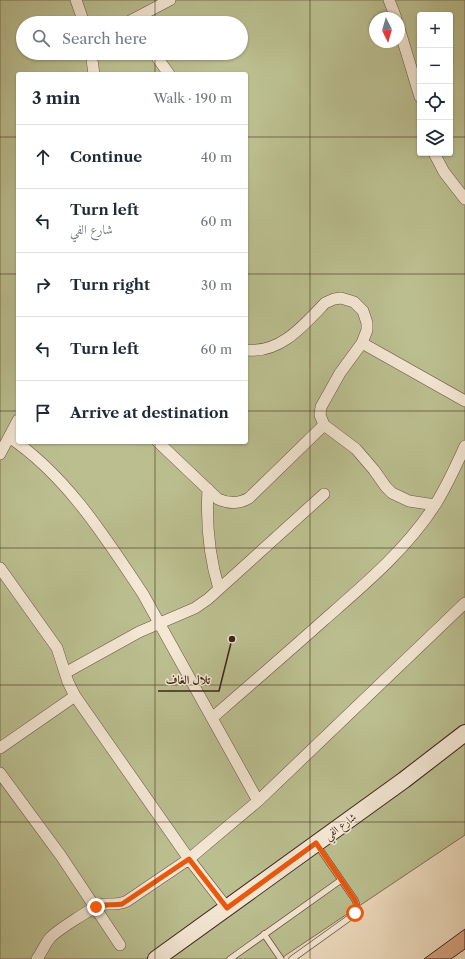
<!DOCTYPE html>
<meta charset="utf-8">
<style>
body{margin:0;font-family:"Libre Caslon Text",Amiri,serif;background:#f6f6f7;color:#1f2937}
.controls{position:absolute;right:12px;top:12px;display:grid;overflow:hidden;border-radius:4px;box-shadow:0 1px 3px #0004}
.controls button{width:36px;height:36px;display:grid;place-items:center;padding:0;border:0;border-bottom:1px solid #e0e1e3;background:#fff;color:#1f2937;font:20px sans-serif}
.compass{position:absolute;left:369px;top:12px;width:36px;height:36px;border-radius:50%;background:#fff;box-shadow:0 1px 3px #0004;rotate:175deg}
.stop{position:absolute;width:12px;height:12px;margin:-9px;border:3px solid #ea580c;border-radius:50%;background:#fff}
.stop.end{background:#ea580c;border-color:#fff;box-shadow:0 1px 4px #0008}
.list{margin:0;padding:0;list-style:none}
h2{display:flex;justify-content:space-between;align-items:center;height:52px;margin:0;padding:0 16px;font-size:17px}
h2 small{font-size:13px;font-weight:400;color:#747a83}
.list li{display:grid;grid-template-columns:26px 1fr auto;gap:12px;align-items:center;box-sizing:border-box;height:64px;padding:0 16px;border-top:1px solid #e0e1e3}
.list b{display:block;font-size:15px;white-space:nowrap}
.list p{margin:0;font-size:13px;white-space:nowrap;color:#747a83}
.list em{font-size:13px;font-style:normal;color:#747a83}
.icon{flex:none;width:22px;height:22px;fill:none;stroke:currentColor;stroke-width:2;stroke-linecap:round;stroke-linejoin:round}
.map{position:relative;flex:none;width:465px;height:959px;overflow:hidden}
.search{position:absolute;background:#fff;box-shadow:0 1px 3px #0004;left:16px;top:16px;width:232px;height:44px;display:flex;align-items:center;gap:10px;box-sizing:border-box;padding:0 14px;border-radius:22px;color:#747a83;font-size:15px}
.panel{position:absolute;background:#fff;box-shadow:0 1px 3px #0004;left:16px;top:72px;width:232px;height:372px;border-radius:4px}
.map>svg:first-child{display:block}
</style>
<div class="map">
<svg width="465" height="959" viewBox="0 0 465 959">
<rect width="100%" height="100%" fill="#eedcbf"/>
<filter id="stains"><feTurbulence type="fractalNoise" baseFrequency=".005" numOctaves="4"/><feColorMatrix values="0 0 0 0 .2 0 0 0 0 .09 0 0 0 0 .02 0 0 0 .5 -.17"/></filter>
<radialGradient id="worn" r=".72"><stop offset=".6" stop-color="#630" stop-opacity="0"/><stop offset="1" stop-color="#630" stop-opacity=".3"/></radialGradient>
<path fill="#bbbf90" stroke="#7e7154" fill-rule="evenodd" d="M 0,0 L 465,0 L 465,835 L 280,959 L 0,959 ZM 420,15 L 450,15 L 450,153 L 420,153 ZM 375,18 L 399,18 L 399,42 L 375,42 ZM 23,23 L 241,23 L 241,53 L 23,53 ZM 18,74 L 246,74 L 246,442 L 18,442 Z"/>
<path fill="#d5a280" stroke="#402318" d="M 465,929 L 465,949 L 451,959 L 424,959 Z"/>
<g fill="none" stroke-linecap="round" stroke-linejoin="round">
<g stroke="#6c5142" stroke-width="7">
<path id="lane" d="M 264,934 L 281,959
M 230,959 L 341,880
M 292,959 L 352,916 C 357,911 358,906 355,900 L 317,845"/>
</g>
<g stroke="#6c5142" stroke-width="12">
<path id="street" d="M 76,0 L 84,23
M 389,0 L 396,18
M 126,23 L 170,0
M 399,28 L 420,97
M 91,53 L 94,74
M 154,53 L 169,74
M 434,153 L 444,172 L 465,199
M 362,343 L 465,401
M 246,350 C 280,354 304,325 325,303 L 334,299 L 341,298 L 354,302 L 363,311 L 367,323 L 367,330 L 362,343 L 340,373 L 321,407 L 320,415 L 324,425 L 356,449 L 374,470 L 386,487 L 392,493 L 409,501 L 435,505
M 9,437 C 67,476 105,537 143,594 L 258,801
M 158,442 L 218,499 C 229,504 239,504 249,498 L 324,425
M 0,454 L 18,420
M 208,489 C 206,523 209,556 219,589
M 0,568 L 57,648 L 68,682 L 75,696 L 189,859 L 227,908
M 65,673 L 139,632 L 195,608 L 208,599 L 324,494
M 212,718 C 249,686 287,653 324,620 C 364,585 406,550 435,505 C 447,486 456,466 465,446
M 0,748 L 75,696
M 0,773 L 61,856 L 120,945
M 37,959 C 42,952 45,944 50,938 C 56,931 92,908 100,905 C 110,902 116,907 127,901 L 189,859 L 258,801 L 465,603"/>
</g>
<g stroke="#402318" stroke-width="18">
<path id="secondary" d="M 156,959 L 404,780 L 465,733"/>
</g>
<use href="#lane" stroke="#f4e8d5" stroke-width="5.5"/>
<use href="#street" stroke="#f4e8d5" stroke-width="11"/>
<use href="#secondary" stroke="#f4e8d5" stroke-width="16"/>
</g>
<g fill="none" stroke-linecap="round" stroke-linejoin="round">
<path stroke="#ea580c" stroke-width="5" d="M 96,907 C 104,903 113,906 122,904 L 189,859 L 227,908 L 316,843 L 355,900 L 357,906 L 355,913"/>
</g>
<path fill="none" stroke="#402318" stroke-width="1" stroke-opacity="0.55" d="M 155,0 L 155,23M 310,0 L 310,959M 155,53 L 155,74M 0,137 L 18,137M 246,137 L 420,137M 450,137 L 465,137M 0,274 L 18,274M 246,274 L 465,274M 0,411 L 18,411M 246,411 L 465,411M 155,442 L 155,959M 0,548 L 465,548M 0,685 L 465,685M 0,822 L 465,822"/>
<g text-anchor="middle" stroke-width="3" stroke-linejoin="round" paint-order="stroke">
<g font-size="11" fill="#402318" stroke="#f4e8d5">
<text transform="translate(340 826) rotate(-36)" y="4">شارع الفي</text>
</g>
</g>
<path fill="none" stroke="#402318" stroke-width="1.5" d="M232 639L219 691H158"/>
<circle fill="#402318" stroke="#f4e8d5" stroke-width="1.5" cx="232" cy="639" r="4"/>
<g font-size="12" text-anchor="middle" font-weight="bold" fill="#402318" stroke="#f4e8d5" stroke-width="3" stroke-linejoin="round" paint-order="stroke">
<text x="188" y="684">تلال الغاف</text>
</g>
<rect width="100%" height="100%" filter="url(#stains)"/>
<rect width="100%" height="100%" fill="url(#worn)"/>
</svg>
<div class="controls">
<button>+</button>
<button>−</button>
<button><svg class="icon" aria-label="locate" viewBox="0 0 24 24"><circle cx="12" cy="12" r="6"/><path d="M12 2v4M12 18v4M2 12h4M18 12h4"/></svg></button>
<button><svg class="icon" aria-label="layers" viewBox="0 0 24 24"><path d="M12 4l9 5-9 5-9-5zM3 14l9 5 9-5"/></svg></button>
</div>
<svg class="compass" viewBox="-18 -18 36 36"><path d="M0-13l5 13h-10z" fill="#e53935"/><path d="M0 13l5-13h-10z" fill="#747a83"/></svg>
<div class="stop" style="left:355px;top:913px"></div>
<div class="stop end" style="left:96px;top:907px"></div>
<div class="search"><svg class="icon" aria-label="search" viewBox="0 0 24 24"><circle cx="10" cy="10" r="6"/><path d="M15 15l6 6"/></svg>Search here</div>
<section class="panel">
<h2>3 min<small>Walk · 190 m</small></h2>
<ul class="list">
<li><svg class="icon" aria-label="ahead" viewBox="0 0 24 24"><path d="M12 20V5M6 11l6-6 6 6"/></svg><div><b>Continue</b></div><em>40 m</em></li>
<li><svg class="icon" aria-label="left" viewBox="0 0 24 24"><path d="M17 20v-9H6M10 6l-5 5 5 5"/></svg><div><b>Turn left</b><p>شارع الفي</p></div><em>60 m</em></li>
<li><svg class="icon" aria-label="right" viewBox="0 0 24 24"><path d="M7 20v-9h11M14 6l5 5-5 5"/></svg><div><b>Turn right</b></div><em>30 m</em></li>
<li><svg class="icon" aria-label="left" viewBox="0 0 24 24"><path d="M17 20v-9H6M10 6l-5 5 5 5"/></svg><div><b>Turn left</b></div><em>60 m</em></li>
<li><svg class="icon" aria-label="arrive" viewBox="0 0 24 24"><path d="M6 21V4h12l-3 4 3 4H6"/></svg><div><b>Arrive at destination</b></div></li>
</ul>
</section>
</div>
